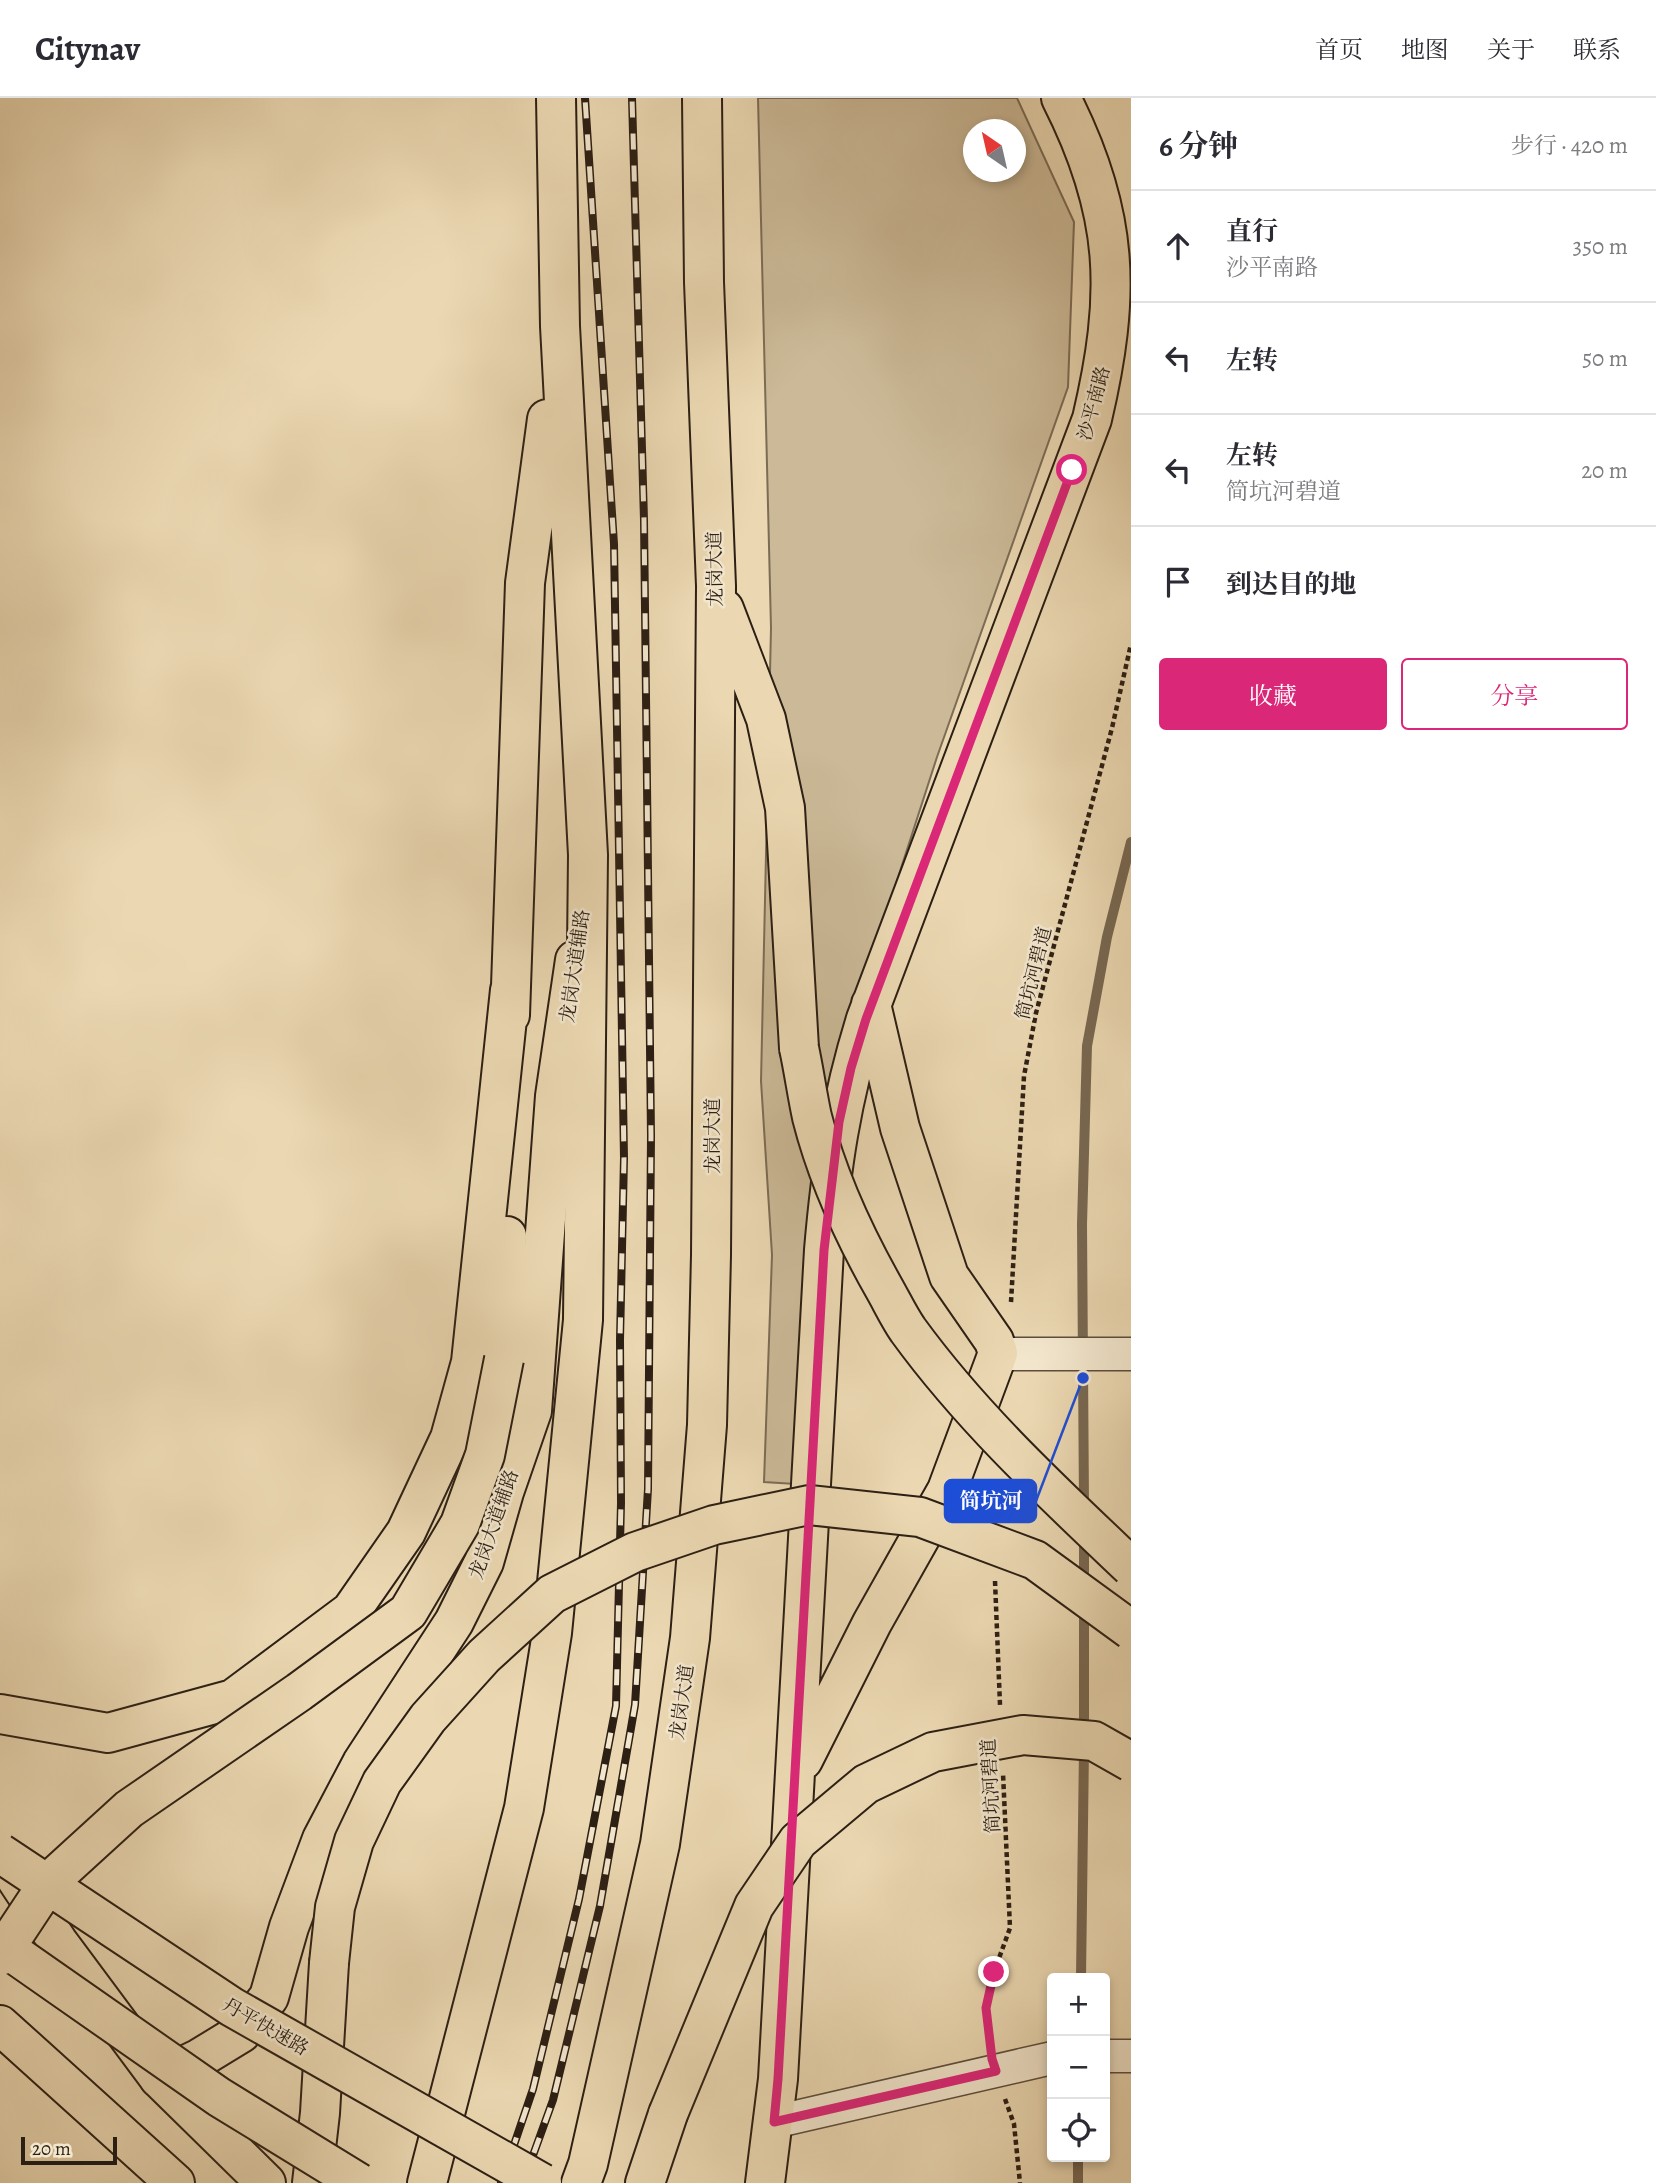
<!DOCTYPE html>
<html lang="zh">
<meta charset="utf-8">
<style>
body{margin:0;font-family:Alegreya,"Noto Serif SC",serif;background:#f7f7f7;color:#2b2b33}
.controls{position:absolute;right:21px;bottom:21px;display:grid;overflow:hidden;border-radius:7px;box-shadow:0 4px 10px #0003}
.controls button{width:63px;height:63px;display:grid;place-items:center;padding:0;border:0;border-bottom:2px solid #e1e1e2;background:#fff;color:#2b2b33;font:35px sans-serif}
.compass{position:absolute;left:963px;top:21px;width:63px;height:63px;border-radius:50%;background:#fff;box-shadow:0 4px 10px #0003;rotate:326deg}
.scale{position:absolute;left:21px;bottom:18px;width:96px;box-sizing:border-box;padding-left:7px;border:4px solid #2c1f14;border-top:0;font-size:19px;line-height:24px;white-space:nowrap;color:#2c1f14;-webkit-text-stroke:5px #f2e6cd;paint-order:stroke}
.stop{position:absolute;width:21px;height:21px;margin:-16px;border:5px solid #db2777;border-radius:50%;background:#fff}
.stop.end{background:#db2777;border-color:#fff;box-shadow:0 2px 7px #0008}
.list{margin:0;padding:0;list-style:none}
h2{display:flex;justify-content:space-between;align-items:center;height:91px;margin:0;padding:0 28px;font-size:30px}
h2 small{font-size:23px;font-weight:400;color:#7c7c81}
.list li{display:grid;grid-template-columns:46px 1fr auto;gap:21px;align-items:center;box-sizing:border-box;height:112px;padding:0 28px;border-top:2px solid #e1e1e2}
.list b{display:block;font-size:26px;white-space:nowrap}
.list p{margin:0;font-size:23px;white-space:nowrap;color:#7c7c81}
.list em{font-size:23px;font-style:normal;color:#7c7c81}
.actions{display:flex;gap:14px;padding:21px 28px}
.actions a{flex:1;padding:16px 0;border:2px solid #db2777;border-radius:7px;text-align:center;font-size:24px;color:#db2777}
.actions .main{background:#db2777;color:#fff}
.icon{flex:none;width:38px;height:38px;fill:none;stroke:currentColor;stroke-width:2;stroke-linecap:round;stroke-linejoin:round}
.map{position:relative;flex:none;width:1131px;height:2085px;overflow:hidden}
header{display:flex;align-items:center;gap:42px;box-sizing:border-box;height:98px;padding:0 35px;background:#fff;border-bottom:2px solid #e1e1e2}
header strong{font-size:33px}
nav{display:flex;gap:38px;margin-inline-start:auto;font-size:24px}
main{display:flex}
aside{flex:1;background:#fff}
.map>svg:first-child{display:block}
</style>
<header>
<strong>Citynav</strong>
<nav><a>首页</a><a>地图</a><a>关于</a><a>联系</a></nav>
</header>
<main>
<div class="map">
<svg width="1131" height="2085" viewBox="0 0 1131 2085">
<rect width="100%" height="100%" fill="#ebd8b2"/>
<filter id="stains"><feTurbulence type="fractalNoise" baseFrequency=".00286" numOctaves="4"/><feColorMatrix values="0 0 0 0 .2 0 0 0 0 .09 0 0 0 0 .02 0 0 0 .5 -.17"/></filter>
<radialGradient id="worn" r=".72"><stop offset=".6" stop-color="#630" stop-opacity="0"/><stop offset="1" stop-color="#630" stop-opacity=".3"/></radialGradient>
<path fill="#cbb997" stroke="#7c6c56" stroke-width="2" fill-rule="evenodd" d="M 758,0 L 1017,0 L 1074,124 L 1068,289 L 937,659 L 882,829 L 795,1386 L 764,1384 L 772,1157 L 761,983 L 771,530 ZM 974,32 L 1016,32 L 1016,74 L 974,74 Z"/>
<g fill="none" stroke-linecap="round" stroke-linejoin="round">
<path stroke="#786852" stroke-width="10" d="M 1084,1407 L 1082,1126 L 1087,948 L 1107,839 L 1131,744
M 1084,1440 L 1084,1484
M 1084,1510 L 1084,1635
M 1081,1880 L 1084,1650
M 1078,2059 L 1078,2085"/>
<g stroke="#5c4d3c" stroke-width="35">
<path id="minor" d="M 1012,1256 L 1131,1256
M 1105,1958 L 1131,1958
M 774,2024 L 1052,1960"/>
</g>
<g stroke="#2c1f14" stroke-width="42">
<path id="major" d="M 803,1662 L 872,1525 L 947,1392 L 998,1255 L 994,1243 L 949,1178 L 900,1030 L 871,906
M 159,1980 L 200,1960 L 241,1935 L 269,1899 L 289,1829 L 322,1741 L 362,1665 L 454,1524 L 484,1464 L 504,1394 L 532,1313 L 555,998 L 575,862
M 765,2085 L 778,1981 L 824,1152 C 831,1070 841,1001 866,921 L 1092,321 C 1121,197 1120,116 1061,0"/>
</g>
<g stroke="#2c1f14" stroke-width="42">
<path id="highway" d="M 724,511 L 766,621 L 785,710 L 799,950
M 510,917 L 525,485 L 547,321
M 504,1261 L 507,1138
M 0,1616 L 108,1635 L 233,1601 L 351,1513 L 406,1434 L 450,1340 L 471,1264 L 510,892
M 17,1782 L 58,1844 L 159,1980 L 266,2085
M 0,1927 L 175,2085
M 312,2085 L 320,2015 L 329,1865
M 427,2085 L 524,1710 L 552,1535 L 583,1222 L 588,757 L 560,228 L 556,0
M 581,2085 L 588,2066 L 660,1746 L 690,1540 L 707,1327 L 711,1157 L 716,488 L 704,184 L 702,0
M 645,2085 L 668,2016"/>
</g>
<path stroke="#2c1f14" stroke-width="4.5" stroke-dasharray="5 3.5" stroke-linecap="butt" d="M 1011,1204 L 1024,978 L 1036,915 L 1112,630 L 1131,546
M 993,1411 L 995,1388
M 995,1483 L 1000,1607
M 990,1942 L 986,1910 L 994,1874 L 1010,1830 L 1003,1675
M 1005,2001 L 1014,2026 L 1020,2085"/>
<use href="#minor" stroke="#f2e6cd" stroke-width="32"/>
<use href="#major" stroke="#ebd8b2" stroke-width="38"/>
<use href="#highway" stroke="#ebd8b2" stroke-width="38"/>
<g stroke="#2c1f14" stroke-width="8">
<path id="rail" d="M 501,2085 L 533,1991 L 579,1801 L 616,1608 L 621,1405 L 620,1242 L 624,1060 L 614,446 L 585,0
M 523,2085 L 553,2002 L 600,1808 L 635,1607 L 648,1391 L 651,1038 L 644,422 L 632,0"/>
</g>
<use href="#rail" stroke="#f2e6cd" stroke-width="5" stroke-dasharray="16" stroke-linecap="butt"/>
<g stroke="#2c1f14" stroke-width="42" stroke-linecap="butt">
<path id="highway-bridge" d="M 799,950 C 804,973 807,996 812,1019 C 827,1078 854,1137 884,1190 C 892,1204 899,1219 908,1232 C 972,1320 1052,1394 1131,1469
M 0,1755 L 232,1909 L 542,2085
M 0,1846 L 219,1999 L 359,2085
M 0,1858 L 49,1784 L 129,1711 L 299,1594 L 408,1514 L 460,1426 L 485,1357 L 504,1261
M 329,1865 L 335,1809 L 354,1743 L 382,1684 L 428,1620 L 484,1558 L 552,1496 L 635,1454 L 714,1427 L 809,1407 L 920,1419 L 1035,1462 L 1131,1532
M 668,2016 L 754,1808 L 798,1743 L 866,1686 L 933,1654 L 1023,1637 L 1094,1643 L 1131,1664"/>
</g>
<use href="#highway-bridge" stroke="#ebd8b2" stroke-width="38"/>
</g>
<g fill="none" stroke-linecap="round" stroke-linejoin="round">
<path stroke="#db2777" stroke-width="9" d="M 994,1874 L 986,1910 L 992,1961 L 996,1973 L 774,2024 L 778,1981 L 824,1152 L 839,1024 L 851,970 L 866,921 L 1072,372"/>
</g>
<g text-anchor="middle" stroke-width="5" stroke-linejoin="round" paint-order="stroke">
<g font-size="19" fill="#2c1f14" stroke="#f2e6cd">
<text transform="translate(1093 305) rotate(-75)" y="7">沙平南路</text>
<text transform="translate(714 471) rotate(-91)" y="7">龙岗大道</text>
<text transform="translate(574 868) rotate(-82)" y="7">龙岗大道辅路</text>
<text transform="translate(1033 875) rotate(-76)" y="7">简坑河碧道</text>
<text transform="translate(712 1038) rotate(-90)" y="7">龙岗大道</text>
<text transform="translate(493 1426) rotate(-71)" y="7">龙岗大道辅路</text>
<text transform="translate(681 1604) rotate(-82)" y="7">龙岗大道</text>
<text transform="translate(990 1688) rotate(-93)" y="7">简坑河碧道</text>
<text transform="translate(266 1928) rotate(30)" y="7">丹平快速路</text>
</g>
</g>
<path fill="none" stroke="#1d4ed8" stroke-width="2.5" d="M1083 1280L1036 1403"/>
<circle fill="#1d4ed8" stroke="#f2e6cd" stroke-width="2.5" cx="1083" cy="1280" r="7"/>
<rect fill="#1d4ed8" stroke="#1d4ed8" stroke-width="2.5" x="945" y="1382" width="91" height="42" rx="7"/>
<g font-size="21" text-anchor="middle" font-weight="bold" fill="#fff">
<text x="991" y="1410">简坑河</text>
</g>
<rect width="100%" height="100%" filter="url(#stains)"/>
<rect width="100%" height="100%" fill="url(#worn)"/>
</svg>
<div class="controls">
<button>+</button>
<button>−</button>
<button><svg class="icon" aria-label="locate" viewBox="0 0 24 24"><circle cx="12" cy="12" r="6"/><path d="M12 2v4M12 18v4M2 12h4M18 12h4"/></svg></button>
</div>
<svg class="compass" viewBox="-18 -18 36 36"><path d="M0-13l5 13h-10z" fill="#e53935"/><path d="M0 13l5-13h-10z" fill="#7c7c81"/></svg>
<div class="scale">20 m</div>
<div class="stop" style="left:1072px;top:372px"></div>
<div class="stop end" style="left:994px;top:1874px"></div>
</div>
<aside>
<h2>6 分钟<small>步行 · 420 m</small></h2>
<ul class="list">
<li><svg class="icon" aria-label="ahead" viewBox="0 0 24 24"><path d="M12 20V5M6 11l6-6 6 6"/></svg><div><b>直行</b><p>沙平南路</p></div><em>350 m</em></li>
<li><svg class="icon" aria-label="left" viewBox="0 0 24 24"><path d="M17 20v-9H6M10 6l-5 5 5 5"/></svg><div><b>左转</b></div><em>50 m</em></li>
<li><svg class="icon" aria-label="left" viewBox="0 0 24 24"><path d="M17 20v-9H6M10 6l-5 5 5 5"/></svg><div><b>左转</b><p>简坑河碧道</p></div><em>20 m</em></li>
<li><svg class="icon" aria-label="arrive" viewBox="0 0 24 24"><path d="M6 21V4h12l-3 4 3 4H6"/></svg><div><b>到达目的地</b></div></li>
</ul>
<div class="actions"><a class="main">收藏</a><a>分享</a></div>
</aside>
</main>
